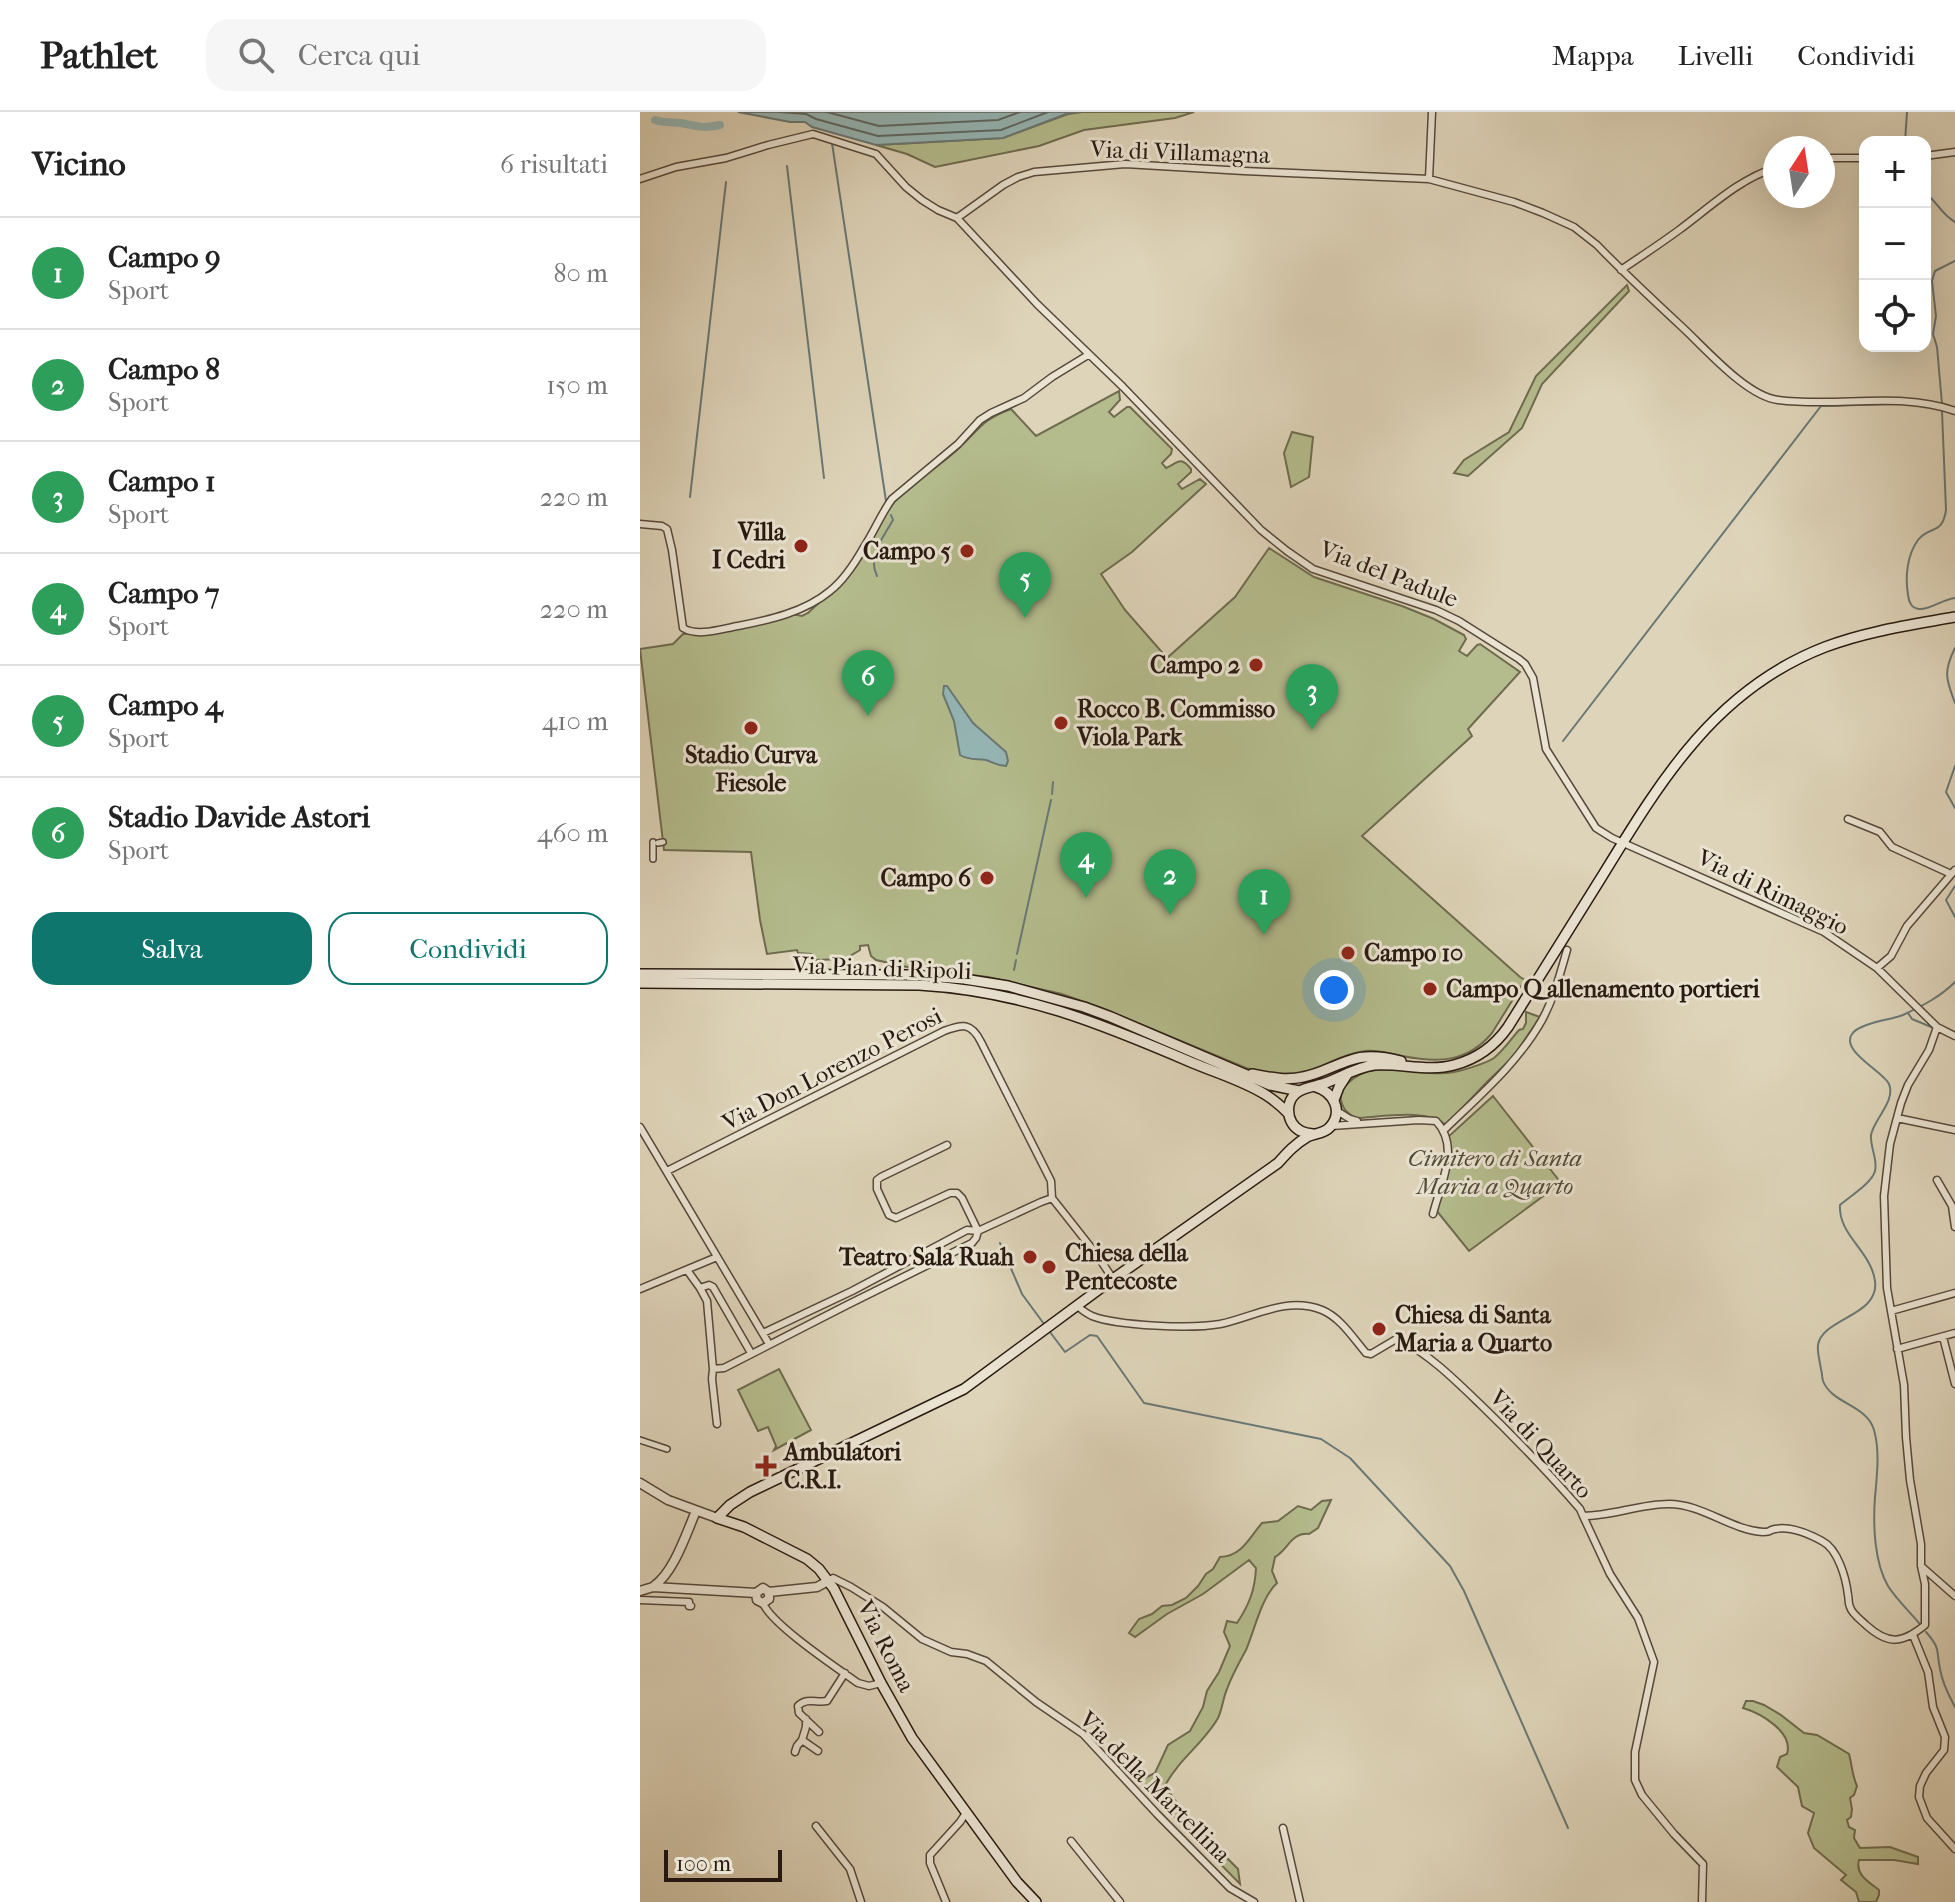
<!DOCTYPE html>
<html lang="it">
<meta charset="utf-8">
<style>
body{margin:0;font-family:"IM FELL French Canon",serif;background:#f6f6f6;color:#222}
.controls{position:absolute;right:24px;top:24px;display:grid;overflow:hidden;border-radius:16px;box-shadow:0 8px 32px #0002}
.controls button{width:72px;height:72px;display:grid;place-items:center;padding:0;border:0;border-bottom:2px solid #e0e0e0;background:#fff;color:#222;font:40px sans-serif}
.compass{position:absolute;left:1123px;top:24px;width:72px;height:72px;border-radius:50%;background:#fff;box-shadow:0 8px 32px #0002;rotate:12deg}
.scale{position:absolute;left:24px;bottom:20px;width:118px;box-sizing:border-box;padding-left:8px;border:4px solid #281a11;border-top:0;font-size:22px;line-height:28px;white-space:nowrap;color:#281a11;-webkit-text-stroke:6px #eae3d2;paint-order:stroke}
.you{position:absolute;left:694px;top:878px;width:28px;height:28px;margin:-20px;border:6px solid #fff;border-radius:50%;background:#1a73e8;box-shadow:0 0 0 12px #1a73e833}
.badge{display:grid;place-items:center;width:52px;height:52px;border-radius:50%;background:#0f766e;color:#fff;font-size:26px;font-weight:700}
.pin{position:absolute;translate:-50% -66px;filter:drop-shadow(0 2px 4px #0008)}
.pin::after{content:'';position:absolute;top:42px;width:28px;height:24px;background:inherit;clip-path:polygon(0 0,100% 0,50% 100%)}
.list{margin:0;padding:0;list-style:none}
h2{display:flex;justify-content:space-between;align-items:center;height:104px;margin:0;padding:0 32px;font-size:34px}
h2 small{font-size:26px;font-weight:400;color:#767676}
.list li{display:grid;grid-template-columns:52px 1fr auto;gap:24px;align-items:center;box-sizing:border-box;height:112px;padding:0 32px;border-top:2px solid #e0e0e0}
.list b{display:block;font-size:30px;white-space:nowrap}
.list p{margin:0;font-size:26px;white-space:nowrap;color:#767676}
.list em{font-size:26px;font-style:normal;color:#767676}
.actions{display:flex;gap:16px;padding:24px 32px}
.actions a{flex:1;padding:18px 0;border:2px solid #0f766e;border-radius:24px;text-align:center;font-size:28px;color:#0f766e}
.actions .main{background:#0f766e;color:#fff}
.icon{flex:none;width:44px;height:44px;fill:none;stroke:currentColor;stroke-width:2;stroke-linecap:round;stroke-linejoin:round}
.map{position:relative;flex:none;width:1315px;height:1790px;overflow:hidden}
header{display:flex;align-items:center;gap:48px;box-sizing:border-box;height:112px;padding:0 40px;background:#fff;border-bottom:2px solid #e0e0e0}
header strong{font-size:38px}
nav{display:flex;gap:44px;margin-inline-start:auto;font-size:28px}
.search{width:560px;height:72px;background:#f6f6f6;display:flex;align-items:center;gap:20px;box-sizing:border-box;padding:0 28px;border-radius:24px;color:#767676;font-size:30px}
main{display:flex}
aside{flex:1;background:#fff}
.map>svg:first-child{display:block}
</style>
<header>
<strong>Pathlet</strong>
<div class="search"><svg class="icon" aria-label="search" viewBox="0 0 24 24"><circle cx="10" cy="10" r="6"/><path d="M15 15l6 6"/></svg>Cerca qui</div>
<nav><a>Mappa</a><a>Livelli</a><a>Condividi</a></nav>
</header>
<main>
<aside>
<h2>Vicino<small>6 risultati</small></h2>
<ul class="list">
<li><span class="badge" style="background:#2e9e5b">1</span><div><b>Campo 9</b><p>Sport</p></div><em>80 m</em></li>
<li><span class="badge" style="background:#2e9e5b">2</span><div><b>Campo 8</b><p>Sport</p></div><em>150 m</em></li>
<li><span class="badge" style="background:#2e9e5b">3</span><div><b>Campo 1</b><p>Sport</p></div><em>220 m</em></li>
<li><span class="badge" style="background:#2e9e5b">4</span><div><b>Campo 7</b><p>Sport</p></div><em>220 m</em></li>
<li><span class="badge" style="background:#2e9e5b">5</span><div><b>Campo 4</b><p>Sport</p></div><em>410 m</em></li>
<li><span class="badge" style="background:#2e9e5b">6</span><div><b>Stadio Davide Astori</b><p>Sport</p></div><em>460 m</em></li>
</ul>
<div class="actions"><a class="main">Salva</a><a>Condividi</a></div>
</aside>
<div class="map">
<svg width="1315" height="1790" viewBox="0 0 1315 1790">
<rect width="100%" height="100%" fill="#ded4b9"/>
<filter id="stains"><feTurbulence type="fractalNoise" baseFrequency=".0025" numOctaves="4"/><feColorMatrix values="0 0 0 0 .2 0 0 0 0 .09 0 0 0 0 .02 0 0 0 .5 -.17"/></filter>
<radialGradient id="worn" r=".72"><stop offset=".6" stop-color="#630" stop-opacity="0"/><stop offset="1" stop-color="#630" stop-opacity=".3"/></radialGradient>
<path fill="#b4bc8d" stroke="#6e6b4f" stroke-width="2" d="M 442,0 L 554,0 L 535,6 L 444,18 L 399,34 L 295,55 L 267,42 L 236,33 L 363,26 L 428,2 Z
M 987,173 L 989,179 L 902,272 L 882,316 L 828,364 L 814,361 L 824,348 L 869,320 L 896,264 Z
M 479,279 L 480,288 L 469,300 L 474,305 L 487,295 L 490,295 L 532,337 L 531,342 L 522,351 L 526,356 C 539,350 540,344 551,357 L 551,360 L 538,372 L 542,377 L 560,367 L 566,372 L 492,440 L 461,462 L 485,498 L 527,546 L 595,485 L 629,436 L 674,465 L 762,494 L 794,507 L 824,523 L 826,527 L 819,539 L 827,544 L 837,533 L 840,532 L 880,560 L 828,617 L 832,624 L 722,724 L 880,865 L 885,868 L 852,921 C 827,951 798,951 762,944 C 750,941 737,938 725,939 C 706,941 690,951 673,957 C 651,965 627,962 606,956 L 464,897 L 422,882 L 348,865 L 276,857 L 236,848 L 231,844 L 228,833 L 220,834 L 220,838 L 205,847 L 175,848 L 171,842 L 158,841 L 157,838 L 127,842 L 120,808 L 111,740 L 24,738 L 0,537 L 33,532 L 43,522 L 63,521 L 152,502 L 162,504 L 168,501 C 181,488 197,477 209,463 C 228,443 235,416 251,394 C 269,372 296,357 317,338 C 339,318 341,308 371,297 L 396,324 Z
M 652,320 L 673,325 L 669,365 L 651,375 L 644,341 Z
M 886,900 L 900,905 L 873,945 L 848,969 L 806,1013 C 787,996 741,1005 716,1006 C 708,1002 703,998 701,988 C 700,981 702,977 707,972 C 734,943 781,967 814,960 C 824,958 847,951 854,946 C 864,938 871,927 879,918 L 883,917 L 886,911 Z
M 853,984 L 921,1071 L 829,1139 L 796,1098 C 804,1073 813,1050 808,1025 Z
M 139,1257 L 171,1318 L 134,1338 L 136,1334 L 128,1315 L 118,1319 L 98,1278 Z
M 691,1388 L 678,1416 L 669,1422 C 651,1420 648,1438 635,1445 L 632,1459 L 637,1471 C 621,1486 615,1517 606,1538 C 599,1551 592,1563 587,1577 C 583,1586 582,1598 578,1606 C 564,1631 537,1649 525,1674 L 549,1708 L 598,1757 L 600,1772 L 499,1669 L 515,1661 L 528,1633 L 550,1619 L 563,1595 L 567,1579 L 579,1560 L 590,1534 L 584,1520 L 587,1509 L 597,1511 C 609,1493 615,1478 616,1456 L 609,1448 L 563,1482 L 527,1502 L 495,1525 L 489,1521 L 499,1507 L 512,1502 L 522,1494 L 532,1493 L 546,1486 L 558,1474 L 566,1462 L 573,1457 L 580,1445 C 602,1444 609,1426 622,1411 L 638,1409 L 658,1394 L 671,1398 L 682,1389 Z
M 1106,1589 L 1113,1589 L 1124,1593 L 1141,1603 L 1164,1621 L 1177,1623 L 1209,1642 C 1212,1653 1212,1663 1217,1674 L 1214,1683 L 1210,1686 L 1212,1697 L 1211,1705 L 1207,1708 L 1209,1715 L 1215,1718 L 1214,1726 L 1220,1736 L 1250,1735 L 1278,1745 L 1278,1752 L 1254,1748 L 1219,1748 C 1215,1763 1229,1770 1239,1778 L 1239,1783 L 1236,1790 L 1219,1790 L 1216,1780 L 1201,1768 L 1206,1763 L 1174,1736 L 1168,1721 L 1174,1701 L 1162,1694 L 1158,1675 L 1137,1655 L 1140,1645 L 1147,1642 C 1154,1620 1120,1601 1103,1596 Z"/>
<path fill="#95b7b7" stroke="#697875" stroke-width="2" d="M 98,0 L 438,0 L 426,2 L 363,26 L 236,33 L 172,15 L 165,10 L 150,10 Z
M 304,574 L 307,574 L 333,611 L 366,640 L 368,649 L 366,654 C 357,654 355,651 346,648 C 337,646 330,649 320,643 L 314,609 L 303,582 Z"/>
<g fill="none" stroke-linecap="round" stroke-linejoin="round">
<path stroke="#5e6864" stroke-width="2" d="M 140,0 L 166,2 L 176,7 L 238,24 L 361,18 L 408,0
M 187,0 L 239,14 L 358,8 L 380,0"/>
<path stroke="#697875" stroke-width="2" d="M 1265,30 L 1267,0
M 192,31 L 246,389
M 147,54 L 184,366
M 1285,80 C 1296,89 1302,103 1315,110
M 1302,292 L 1297,235 L 1293,222 L 1296,204 L 1292,169 L 1295,159 L 1315,149
M 1302,299 L 1306,398 C 1302,424 1290,413 1278,428 C 1267,443 1265,465 1268,483 C 1269,490 1271,496 1279,497 C 1290,498 1303,487 1315,486
M 50,385 L 86,70
M 237,464 C 227,444 243,426 253,408 L 251,403
M 1315,536 C 1303,560 1306,567 1315,591
M 923,629 L 1181,294 L 1253,292
M 1315,654 L 1306,680 L 1315,696
M 412,682 L 413,670
M 1315,774 L 1306,788 L 1315,805
M 377,842 L 411,688
M 374,858 L 376,848
M 1268,901 L 1272,907 L 1296,917
M 360,1131 L 382,1182 L 404,1212
M 410,1220 L 425,1240 L 450,1223 L 457,1224 L 504,1291 L 681,1327 L 710,1346 L 810,1454 L 824,1479 L 928,1716
M 1279,1511 C 1269,1499 1257,1488 1248,1474 C 1234,1450 1233,1412 1235,1385 C 1237,1363 1240,1339 1234,1318 C 1227,1293 1192,1292 1183,1269 C 1182,1265 1182,1261 1181,1257 C 1180,1250 1177,1240 1178,1233 C 1182,1206 1240,1204 1235,1169 C 1231,1139 1198,1123 1200,1093 C 1209,1085 1232,1071 1235,1059 C 1238,1048 1230,1035 1231,1023 C 1234,1007 1256,989 1249,972 C 1244,960 1200,939 1212,922 C 1219,911 1251,908 1263,903 C 1282,894 1300,885 1315,870
M 1286,1520 C 1301,1537 1296,1538 1300,1557 C 1302,1570 1309,1584 1315,1595"/>
<path stroke="#95b7b7" stroke-width="8" d="M 15,8 C 24,11 32,10 41,11 C 57,14 63,17 80,13"/>
<g stroke="#56483b" stroke-width="8">
<path id="pedestrian" d="M 18,731 L 23,730
M 13,747 L 13,730
M 0,1328 L 27,1337"/>
</g>
<g stroke="#56483b" stroke-width="9">
<path id="minor" d="M 1285,44 L 1315,40
M 1183,46 L 1225,46
M 0,67 L 36,55 L 86,46 L 128,33 L 173,22 L 236,42 L 266,75 L 282,88 L 298,98 L 317,106 L 397,192 L 483,275 L 621,418 L 647,439 L 673,457 L 796,498 L 819,509 L 879,547 L 885,552 L 893,566 L 906,637 L 956,716 L 972,726 L 1184,820 L 1237,856 L 1297,915 L 1315,924
M 789,67 L 792,0
M 317,106 L 363,73 L 378,65 L 394,60 L 485,52 L 604,59 L 789,67 L 874,90 L 903,101 L 934,115 L 957,133 C 984,161 1013,188 1041,214 C 1065,236 1106,284 1138,288 C 1197,296 1258,279 1315,299
M 981,158 C 1000,145 1020,132 1039,118 C 1069,96 1099,67 1135,56
M 0,412 L 22,414 L 27,417 L 32,438 L 43,516 C 58,525 81,517 98,514 C 129,508 165,500 190,479 C 204,468 215,451 224,435 C 234,420 241,402 252,387 L 318,332 L 340,308 L 351,301 L 384,286 L 412,265 L 448,243
M 1208,707 L 1240,720 L 1252,735 L 1311,762
M 1237,856 L 1251,844 L 1267,814 L 1315,758
M 697,999 L 710,1007 L 717,1009
M 1257,1006 L 1315,1018
M 691,1014 L 779,1008 L 796,1009 C 821,1035 800,1073 793,1102
M 0,1015 L 129,1232
M 804,1018 C 839,984 878,951 902,908 C 914,886 920,862 927,838
M 307,1033 L 241,1065 L 237,1068 L 237,1077 L 249,1103 L 256,1106 L 310,1081 L 317,1081 L 322,1086 L 338,1119
M 27,1059 L 304,919 C 322,912 331,910 341,930 L 411,1069 L 412,1086
M 1297,1068 L 1312,1094 L 1315,1115
M 412,1086 L 457,1143 L 473,1167
M 47,1158 L 60,1176 L 67,1189 L 73,1257 L 72,1267 L 77,1312
M 60,1176 L 69,1173 L 73,1175 L 111,1241
M 0,1177 L 77,1145
M 437,1193 C 441,1198 446,1201 452,1204 C 478,1214 552,1217 580,1212 C 614,1205 646,1184 682,1198 C 701,1206 713,1226 726,1241 L 731,1242 L 758,1226 C 790,1243 815,1268 841,1293 C 875,1326 908,1360 940,1397 L 943,1404 C 972,1404 1000,1392 1029,1392 C 1062,1392 1091,1418 1123,1420 C 1133,1420 1126,1419 1135,1417 C 1150,1414 1169,1422 1182,1429 C 1198,1437 1206,1466 1208,1483 C 1209,1487 1208,1491 1210,1495 C 1212,1502 1221,1508 1226,1513 C 1248,1533 1262,1532 1285,1513 L 1285,1472 L 1281,1454 L 1281,1432 L 1270,1368 L 1266,1325 L 1264,1273 L 1247,1176 L 1244,1084 L 1250,1032 L 1261,991 L 1268,973 L 1289,938 L 1297,915
M 1251,1199 L 1315,1181
M 123,1221 L 212,1179 L 327,1118 L 338,1119 L 401,1090 L 412,1086
M 1303,1225 L 1315,1272
M 1257,1237 L 1315,1221
M 73,1257 L 84,1256 L 205,1194 L 332,1131 L 336,1126 L 338,1119
M 943,1404 L 970,1462 L 998,1506 L 1014,1550 L 995,1640 L 995,1668 L 1002,1683 L 1034,1722 L 1063,1752 L 1062,1790
M 1281,1454 L 1315,1484
M 188,1469 L 193,1466 L 211,1475 L 243,1495 L 282,1527 L 311,1540 L 327,1542 L 346,1549 L 396,1590 L 443,1622 L 517,1702 L 590,1776 L 614,1790
M 0,1488 L 49,1490 L 49,1494 L 51,1494
M 123,1491 C 131,1512 197,1556 218,1571 L 229,1574 L 241,1571
M 1273,1523 L 1288,1560 L 1293,1595 L 1305,1625 L 1304,1638 L 1286,1661 L 1280,1674 L 1279,1685 L 1287,1706 L 1315,1737
M 166,1607 L 166,1615 L 162,1628 L 178,1639
M 179,1620 L 159,1601 L 158,1594 C 167,1585 176,1591 187,1589 L 205,1561
M 155,1640 L 157,1634 L 162,1628
M 176,1714 L 210,1757 L 221,1790
M 643,1716 L 660,1790
M 431,1729 L 480,1790
M 306,1790 L 290,1751 L 290,1743 L 320,1710 L 326,1701"/>
</g>
<g stroke="#56483b" stroke-width="11">
<path id="tertiary" d="M 0,1371 L 28,1388 L 77,1406
M 14,1474 C 34,1460 46,1422 56,1399
M 0,1479 L 13,1475 L 116,1481 L 123,1476 L 129,1480 L 177,1475 L 188,1469
M 116,1481 L 117,1488 L 123,1491 L 129,1487 L 129,1480"/>
</g>
<g stroke="#281a11" stroke-width="12">
<path id="secondary" d="M 0,862 L 274,863 L 324,867 L 368,874 L 444,895 L 471,905 L 630,973 L 659,979
M 0,871 L 279,873 C 382,879 460,911 553,951 C 577,961 604,969 626,983 C 634,988 642,995 649,1002
M 612,962 C 629,965 645,969 663,965 C 680,962 694,953 711,948 C 727,942 745,945 761,949
M 694,988 L 699,975 L 708,961
M 673,1022 C 664,1021 657,1019 652,1011 C 649,1006 648,999 649,993 C 653,974 674,976 688,970 C 703,964 718,955 734,953 C 760,951 789,960 814,953 C 837,947 854,935 868,915 C 899,865 930,816 961,766 C 1020,670 1074,578 1185,535 C 1227,519 1271,513 1315,505
M 396,1790 L 377,1770 L 272,1626 L 241,1571 L 194,1477 L 179,1457 L 167,1447 L 104,1415 L 77,1406 L 90,1393 L 110,1380 L 324,1277 L 473,1167 L 638,1051 C 647,1041 655,1032 667,1025 C 675,1021 684,1022 690,1015 C 704,999 693,980 676,975"/>
</g>
<use href="#pedestrian" stroke="#eae3d2" stroke-width="5"/>
<use href="#minor" stroke="#eae3d2" stroke-width="6"/>
<use href="#tertiary" stroke="#eae3d2" stroke-width="8"/>
<use href="#secondary" stroke="#eae3d2" stroke-width="9"/>
</g>
<g fill="#8f2418" stroke="#eae3d2" stroke-width="3">
<circle cx="161" cy="434" r="8"/>
<circle cx="327" cy="439" r="8"/>
<circle cx="616" cy="553" r="8"/>
<circle cx="421" cy="611" r="8"/>
<circle cx="111" cy="616" r="8"/>
<circle cx="347" cy="766" r="8"/>
<circle cx="708" cy="841" r="8"/>
<circle cx="790" cy="877" r="8"/>
<circle cx="390" cy="1145" r="8"/>
<circle cx="409" cy="1155" r="8"/>
<circle cx="739" cy="1217" r="8"/>
<path d="M122 1342h8v8h8v8h-8v8h-8v-8h-8v-8h8z"/>
</g>
<g text-anchor="middle" stroke-width="6" stroke-linejoin="round" paint-order="stroke">
<g font-size="24" fill="#281a11" stroke="#eae3d2">
<text transform="translate(540 40) rotate(2)" y="8">Via di Villamagna</text>
<text transform="translate(749 462) rotate(21)" y="8">Via del Padule</text>
<text transform="translate(1133 780) rotate(26)" y="8">Via di Rimaggio</text>
<text transform="translate(242 856) rotate(2)" y="8">Via Pian di Ripoli</text>
<text transform="translate(192 957) rotate(-27)" y="8">Via Don Lorenzo Perosi</text>
<text transform="translate(901 1332) rotate(47)" y="8">Via di Quarto</text>
<text transform="translate(246 1534) rotate(63)" y="8">Via Roma</text>
<text transform="translate(515 1675) rotate(45)" y="8">Via della Martellina</text>
</g>
<g font-size="24" font-weight="bold" fill="#281a11" stroke="#eae3d2" text-anchor="start">
<text x="145" y="428" text-anchor="end">Villa<tspan x="145" dy="28">I Cedri</tspan></text>
<text x="311" y="447" text-anchor="end">Campo 5</text>
<text x="600" y="561" text-anchor="end">Campo 2</text>
<text x="437" y="605">Rocco B. Commisso<tspan x="437" dy="28">Viola Park</tspan></text>
<text x="111" y="651" text-anchor="middle">Stadio Curva<tspan x="111" dy="28">Fiesole</tspan></text>
<text x="331" y="774" text-anchor="end">Campo 6</text>
<text x="724" y="849">Campo 10</text>
<text x="806" y="885">Campo Q allenamento portieri</text>
<text x="425" y="1149">Chiesa della<tspan x="425" dy="28">Pentecoste</tspan></text>
<text x="374" y="1153" text-anchor="end">Teatro Sala Ruah</text>
<text x="755" y="1211">Chiesa di Santa<tspan x="755" dy="28">Maria a Quarto</tspan></text>
<text x="144" y="1348">Ambulatori<tspan x="144" dy="28">C.R.I.</tspan></text>
</g>
<g font-size="24" font-style="italic" fill="#524b36" stroke="#eae3d2">
<text x="855" y="1054">Cimitero di Santa<tspan x="855" dy="28">Maria a Quarto</tspan></text>
</g>
</g>
<rect width="100%" height="100%" filter="url(#stains)"/>
<rect width="100%" height="100%" fill="url(#worn)"/>
</svg>
<div class="controls">
<button>+</button>
<button>−</button>
<button><svg class="icon" aria-label="locate" viewBox="0 0 24 24"><circle cx="12" cy="12" r="6"/><path d="M12 2v4M12 18v4M2 12h4M18 12h4"/></svg></button>
</div>
<svg class="compass" viewBox="-18 -18 36 36"><path d="M0-13l5 13h-10z" fill="#e53935"/><path d="M0 13l5-13h-10z" fill="#767676"/></svg>
<div class="scale">100 m</div>
<div class="you"></div>
<div class="pin badge" style="left:624px;top:823px;background:#2e9e5b">1</div>
<div class="pin badge" style="left:530px;top:803px;background:#2e9e5b">2</div>
<div class="pin badge" style="left:672px;top:618px;background:#2e9e5b">3</div>
<div class="pin badge" style="left:446px;top:786px;background:#2e9e5b">4</div>
<div class="pin badge" style="left:385px;top:506px;background:#2e9e5b">5</div>
<div class="pin badge" style="left:228px;top:604px;background:#2e9e5b">6</div>
</div>
</main>
